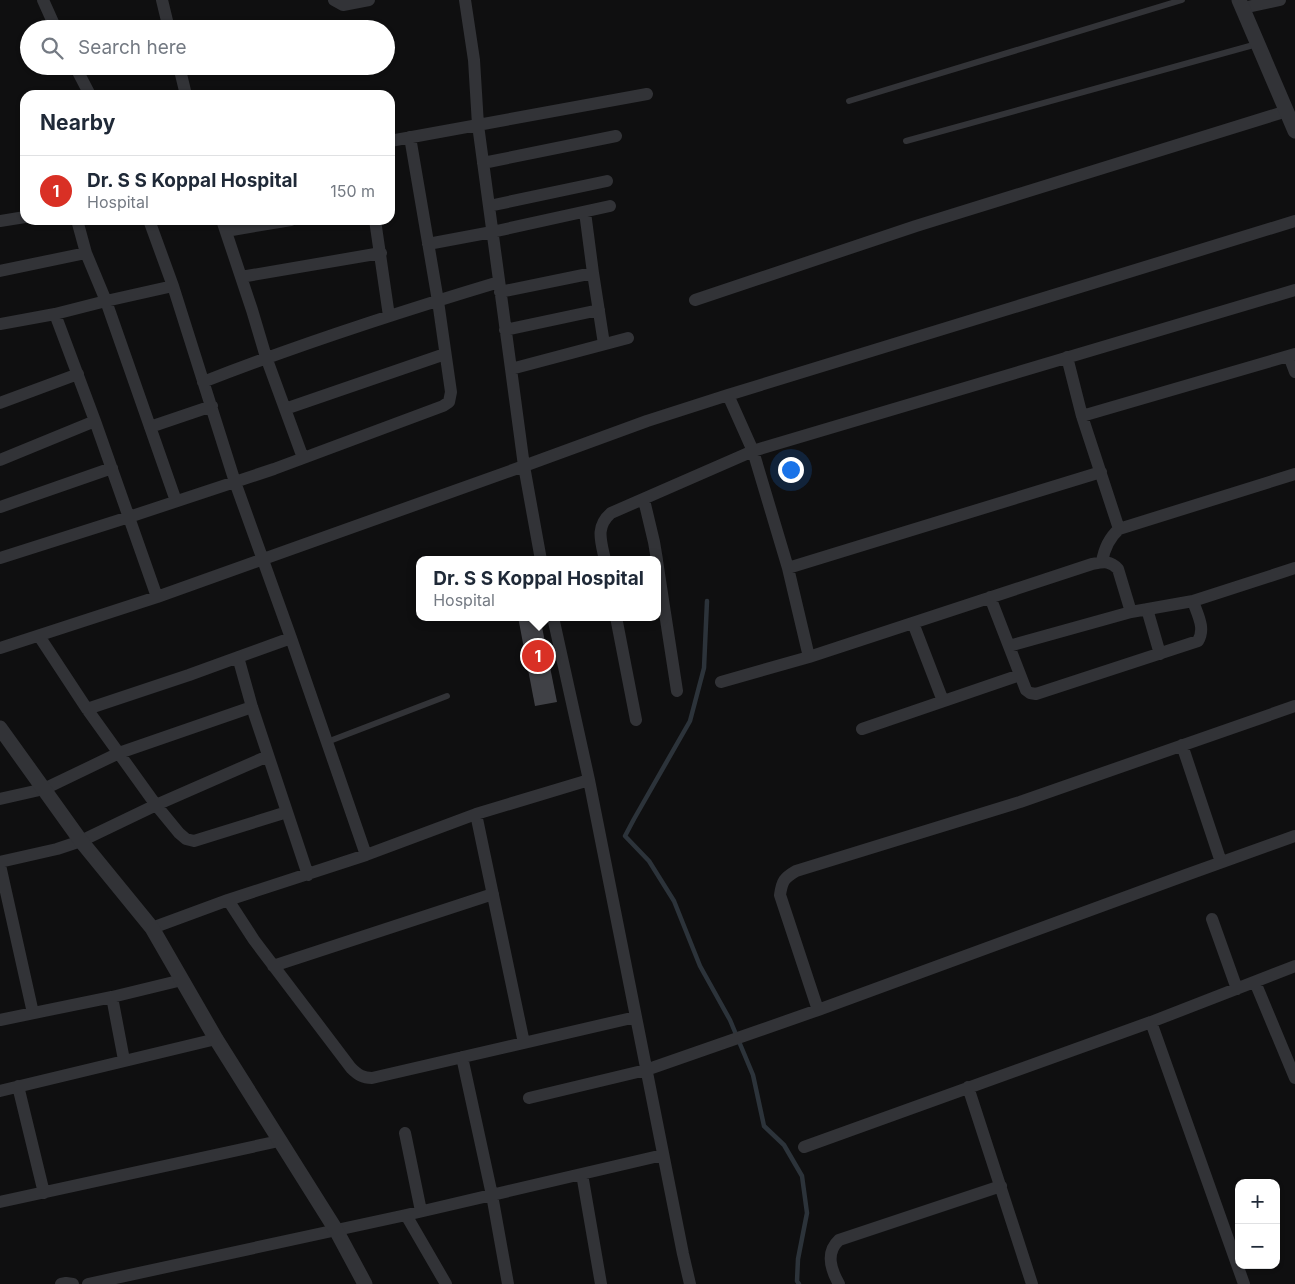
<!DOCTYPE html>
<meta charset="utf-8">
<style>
body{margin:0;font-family:Inter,sans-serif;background:#f6f6f7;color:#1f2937}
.controls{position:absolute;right:15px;bottom:15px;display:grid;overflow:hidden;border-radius:10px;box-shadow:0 1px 4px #0004}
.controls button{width:45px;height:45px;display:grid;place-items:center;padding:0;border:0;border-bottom:1px solid #e0e1e3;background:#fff;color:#1f2937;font:25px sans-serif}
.you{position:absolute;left:790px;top:469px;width:18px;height:18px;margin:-12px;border:4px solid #fff;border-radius:50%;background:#1a73e8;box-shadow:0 0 0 8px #1a73e833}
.badge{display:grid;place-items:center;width:32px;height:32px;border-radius:50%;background:#d93025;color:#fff;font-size:16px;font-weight:700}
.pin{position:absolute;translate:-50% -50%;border:2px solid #fff;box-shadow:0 1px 5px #0006}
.popup{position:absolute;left:416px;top:556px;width:245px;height:65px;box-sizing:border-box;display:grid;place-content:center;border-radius:10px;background:#fff;filter:drop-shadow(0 1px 4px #0005);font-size:16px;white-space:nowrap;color:#747a83}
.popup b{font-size:19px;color:#1f2937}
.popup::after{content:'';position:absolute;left:50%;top:100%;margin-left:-10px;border:10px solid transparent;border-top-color:#fff}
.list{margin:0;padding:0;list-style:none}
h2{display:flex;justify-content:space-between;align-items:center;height:65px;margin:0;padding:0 20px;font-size:21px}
h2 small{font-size:16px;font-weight:400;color:#747a83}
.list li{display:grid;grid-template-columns:32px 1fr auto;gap:15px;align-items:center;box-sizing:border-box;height:70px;padding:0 20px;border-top:1px solid #e0e1e3}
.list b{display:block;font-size:19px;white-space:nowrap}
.list p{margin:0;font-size:16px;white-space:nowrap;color:#747a83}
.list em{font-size:16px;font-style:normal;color:#747a83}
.icon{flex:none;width:28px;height:28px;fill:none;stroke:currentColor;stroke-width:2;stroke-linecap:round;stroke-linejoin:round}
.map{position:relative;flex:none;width:1295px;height:1284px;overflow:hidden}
.search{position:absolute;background:#fff;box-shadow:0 1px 4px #0004;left:20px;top:20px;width:375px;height:55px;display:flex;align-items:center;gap:12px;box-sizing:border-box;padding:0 18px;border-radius:28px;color:#747a83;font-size:19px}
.panel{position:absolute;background:#fff;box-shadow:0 1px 4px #0004;left:20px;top:90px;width:375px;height:135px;border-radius:15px}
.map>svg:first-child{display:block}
</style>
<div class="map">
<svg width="1295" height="1284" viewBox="0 0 1295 1284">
<rect width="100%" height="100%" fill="#0f0f10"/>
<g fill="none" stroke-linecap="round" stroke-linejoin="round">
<path stroke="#2c333a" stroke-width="4.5" d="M 707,601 L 704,668 L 690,721 L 634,819 L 625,836 L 649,861 L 674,901 L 700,966 L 730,1020 L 753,1075 L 764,1126 L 784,1145 L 802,1176 L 807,1213 L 798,1259 L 797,1281 L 799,1284"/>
</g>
<path fill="#404146" d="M 518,617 L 540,617 L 557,702 L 535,706 Z"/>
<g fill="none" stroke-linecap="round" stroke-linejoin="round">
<path stroke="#323337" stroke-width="6" d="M 849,101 L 1182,0
M 906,141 L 1257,44
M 327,742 L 447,696"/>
<path stroke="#323337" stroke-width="12" d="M 43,0 L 56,29
M 162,0 L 169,29
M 334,0 L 343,5 L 369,0
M 465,0 L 474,60 L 478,125 L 511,369 L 524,466 L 541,560
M 1243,8 L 1280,0
M 75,66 L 90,95
M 179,66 L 186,95
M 390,141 L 647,94
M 483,163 L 616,136
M 489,206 L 607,181
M 585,212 L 593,273 L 604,344
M 77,220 L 86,253 L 106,301 L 176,501
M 149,220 L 173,286 L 235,482 L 291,638 L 366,855
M 222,220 L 252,310 L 266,357 L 303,458
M 375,220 L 389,316
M 0,221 L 25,217
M 226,231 L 291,220
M 428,244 L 492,232 L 610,206
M 0,271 L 86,253
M 241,277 L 381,253
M 500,292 L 593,273
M 695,300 L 916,226 L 1287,111
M 55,314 L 95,421 L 157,597
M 0,324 L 55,314 L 106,301 L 173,286
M 505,330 L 599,310
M 1289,356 L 1295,372
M 1067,357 L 1082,416 L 1119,529
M 511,369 L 628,338
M 203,382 C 300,344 399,312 499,282
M 728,395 L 753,451 L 788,568 L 809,657
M 0,403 L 78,374
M 285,409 L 445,354
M 1082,416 L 1295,354
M 150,427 L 212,406
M 0,460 L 95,421
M 644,500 L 654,542 L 657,560
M 0,507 L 112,468
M 0,558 L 129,517 L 274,469 L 443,406 L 449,402 L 451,392 L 438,301 L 410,137
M 605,560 C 601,541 595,527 611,513 L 753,451 L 766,447 L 1295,290
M 657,561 L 677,691
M 1102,562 C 1104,549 1109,538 1119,529 L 1295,474
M 788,568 L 1101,472
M 990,597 L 1026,690 L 1030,693 L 1036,694 L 1198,641 C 1206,628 1197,614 1193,601
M 1147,609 L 1160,654
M 553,617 L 589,780 L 683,1254 L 690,1284
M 616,617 L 636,720
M 913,623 L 943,701
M 39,636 L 87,709 L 156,805 L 179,833 L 186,839 L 194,841 L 287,812
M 1009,646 L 1131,612 L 1193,601 L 1295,568
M 0,648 L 157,597 L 524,466 L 647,421 L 728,395 L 1295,221
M 238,657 L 252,707 L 308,875
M 721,682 L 809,657 L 1092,564 C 1103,562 1110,560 1118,569 L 1131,612
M 87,709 L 189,675 L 291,638
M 862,729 L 1020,675
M 1182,745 L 1221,862
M 0,799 L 44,789 L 119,753 L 252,707
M 476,814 L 524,1043
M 0,862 L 57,849 L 81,841 L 156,805 L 268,756
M 0,865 L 33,1013
M 228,900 L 254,940 L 351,1068 C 358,1075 363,1078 372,1078 L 636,1017
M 1212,919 L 1237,989
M 152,928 L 228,900 L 366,855 L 476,814 L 589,780
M 273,966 L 493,894
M 1255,982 L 1295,1078
M 112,997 L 124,1060
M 818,1010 L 780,895 C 782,881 784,878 796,871 L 1020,802 L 1295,706
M 0,1020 L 112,997 L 182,980
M 1151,1022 L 1244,1284
M 462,1057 L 492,1195 L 508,1284
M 18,1086 L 44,1193
M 968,1087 L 1032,1284
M 0,1091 L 216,1039
M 529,1098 L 646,1070 L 818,1010 L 1186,875 L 1295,836
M 405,1133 L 421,1211
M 804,1147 L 1151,1022 L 1295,966
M 582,1174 L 601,1284
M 0,1202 L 279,1141
M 406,1215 L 446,1284
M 61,1284 L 66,1283 L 73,1284
M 88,1284 L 406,1215 L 663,1155
M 839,1284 C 831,1270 825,1253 839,1240 L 1001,1186"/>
<path stroke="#323337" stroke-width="15" d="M 1239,0 L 1295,131
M 0,728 L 81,841 L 152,928 L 216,1039 L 336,1230 L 365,1284"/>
</g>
</svg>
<div class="controls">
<button>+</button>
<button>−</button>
</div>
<div class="you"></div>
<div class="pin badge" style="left:538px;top:656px">1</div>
<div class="popup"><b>Dr. S S Koppal Hospital</b>Hospital</div>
<div class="search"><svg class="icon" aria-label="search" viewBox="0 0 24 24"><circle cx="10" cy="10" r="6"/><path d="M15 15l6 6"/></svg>Search here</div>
<section class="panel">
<h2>Nearby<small></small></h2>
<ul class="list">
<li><span class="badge">1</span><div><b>Dr. S S Koppal Hospital</b><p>Hospital</p></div><em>150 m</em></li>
</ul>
</section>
</div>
